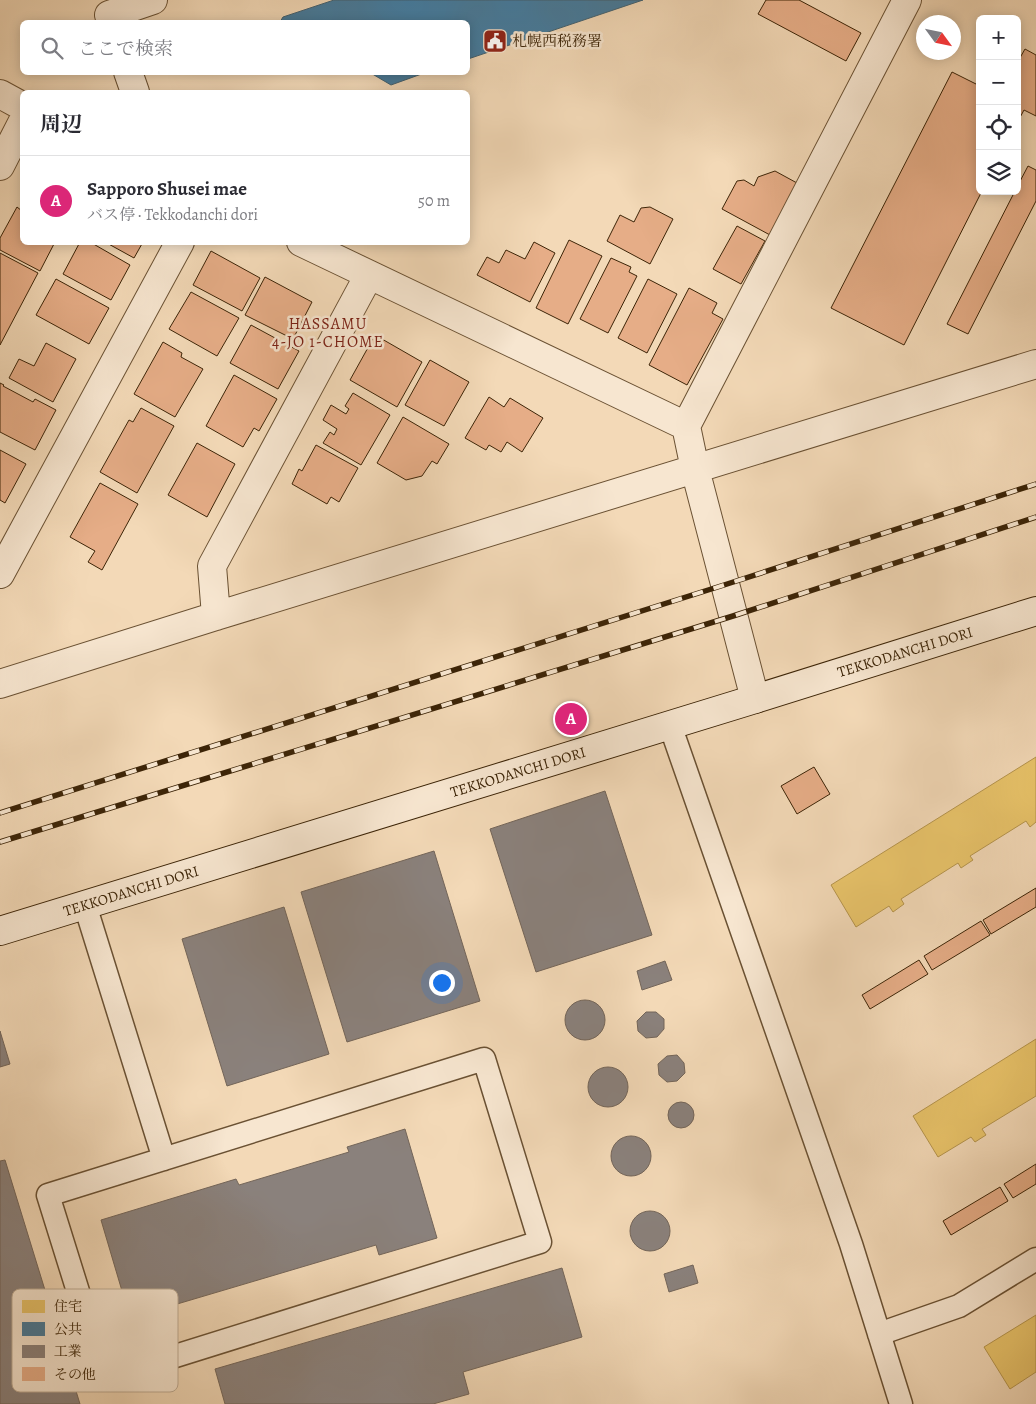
<!DOCTYPE html>
<html lang="ja">
<meta charset="utf-8">
<style>
body{margin:0;font-family:Alegreya,"Noto Serif JP",serif;background:#f2f2f3;color:#2b2b33}
.controls{position:absolute;right:15px;top:15px;display:grid;overflow:hidden;border-radius:8px;box-shadow:0 2px 12px #0003}
.controls button{width:45px;height:45px;display:grid;place-items:center;padding:0;border:0;border-bottom:1px solid #e1e1e2;background:#fff;color:#2b2b33;font:25px sans-serif}
.compass{position:absolute;left:916px;top:15px;width:45px;height:45px;border-radius:50%;background:#fff;box-shadow:0 2px 12px #0003;rotate:123deg}
.you{position:absolute;left:441px;top:982px;width:18px;height:18px;margin:-12px;border:4px solid #fff;border-radius:50%;background:#1a73e8;box-shadow:0 0 0 8px #1a73e833}
.badge{display:grid;place-items:center;width:32px;height:32px;border-radius:50%;background:#db2777;color:#fff;font-size:16px;font-weight:700}
.pin{position:absolute;translate:-50% -50%;border:2px solid #fff;box-shadow:0 1px 5px #0006}
.list{margin:0;padding:0;list-style:none}
h2{display:flex;justify-content:space-between;align-items:center;height:65px;margin:0;padding:0 20px;font-size:21px}
h2 small{font-size:16px;font-weight:400;color:#7c7c81}
.list li{display:grid;grid-template-columns:32px 1fr auto;gap:15px;align-items:center;box-sizing:border-box;height:90px;padding:0 20px;border-top:1px solid #e1e1e2}
.list b{display:block;font-size:19px;white-space:nowrap}
.list p{margin:0;font-size:16px;white-space:nowrap;color:#7c7c81}
.list em{font-size:16px;font-style:normal;color:#7c7c81}
.icon{flex:none;width:28px;height:28px;fill:none;stroke:currentColor;stroke-width:2;stroke-linecap:round;stroke-linejoin:round}
.map{position:relative;flex:none;width:1036px;height:1404px;overflow:hidden}
.search{position:absolute;background:#fff;box-shadow:0 2px 12px #0003;left:20px;top:20px;width:450px;height:55px;display:flex;align-items:center;gap:12px;box-sizing:border-box;padding:0 18px;border-radius:8px;color:#7c7c81;font-size:19px}
.panel{position:absolute;background:#fff;box-shadow:0 2px 12px #0003;left:20px;top:90px;width:450px;height:155px;border-radius:8px}
.map>svg:first-child{display:block}
</style>
<div class="map">
<svg width="1036" height="1404" viewBox="0 0 1036 1404">
<rect width="100%" height="100%" fill="#f3d9b7"/>
<filter id="stains"><feTurbulence type="fractalNoise" baseFrequency=".004" numOctaves="4"/><feColorMatrix values="0 0 0 0 .2 0 0 0 0 .09 0 0 0 0 .02 0 0 0 .5 -.17"/></filter>
<radialGradient id="worn" r=".72"><stop offset=".6" stop-color="#630" stop-opacity="0"/><stop offset="1" stop-color="#630" stop-opacity=".3"/></radialGradient>
<path fill="#e9c46a" stroke="#b5944c" d="M 1036,757 L 1036,822 L 1030,827 L 1026,821 L 970,856 L 973,860 L 961,868 L 958,863 L 901,899 L 904,904 L 893,912 L 889,906 L 856,927 L 831,885 Z
M 1036,1039 L 1036,1096 L 982,1129 L 986,1135 L 975,1142 L 971,1137 L 938,1157 L 913,1116 Z
M 1036,1315 L 1036,1372 L 1010,1389 L 984,1347 Z"/>
<path fill="#457b9d" stroke="#426170" d="M 334,0 L 643,0 L 468,59 L 468,22 L 280,22 L 283,17 Z
M 369,72 L 427,72 L 391,85 Z"/>
<path fill="#8a817c" stroke="#736559" d="M 605,791 L 652,935 L 536,972 L 490,829 Z
M 434,851 L 480,1001 L 347,1042 L 301,892 Z
M 284,907 L 329,1054 L 227,1086 L 182,939 Z
M 665,961 L 672,980 L 642,990 L 637,971 Z
M565 1020a20 20 0 1 1 40 0a20 20 0 1 1-40 0Z
M 646,1012 L 656,1012 L 664,1019 L 664,1029 L 657,1037 L 646,1038 L 638,1031 L 637,1021 Z
M 0,1031 L 10,1064 L 0,1067 Z
M 677,1055 L 684,1063 L 685,1073 L 677,1081 L 667,1082 L 659,1075 L 658,1064 L 667,1056 Z
M588 1087a20 20 0 1 1 40 0a20 20 0 1 1-40 0Z
M668 1115a13 13 0 1 1 26 0a13 13 0 1 1-26 0Z
M 405,1129 L 437,1238 L 379,1255 L 376,1245 L 130,1318 L 101,1220 L 236,1179 L 239,1185 L 349,1152 L 347,1147 Z
M611 1156a20 20 0 1 1 40 0a20 20 0 1 1-40 0Z
M 5,1160 L 80,1404 L 0,1404 L 0,1161 Z
M630 1231a20 20 0 1 1 40 0a20 20 0 1 1-40 0Z
M 693,1265 L 698,1283 L 669,1292 L 664,1274 Z
M 562,1268 L 582,1337 L 463,1372 L 469,1394 L 433,1404 L 225,1404 L 215,1369 Z"/>
<path fill="#e6ad87" stroke="#3c2407" d="M 766,0 L 799,0 L 861,33 L 846,61 L 758,14 Z
M 1025,49 L 1036,55 L 1036,116 L 1024,110 L 1017,123 L 1017,63 Z
M 952,72 L 980,86 L 980,191 L 982,191 L 904,345 L 831,308 Z
M 1028,166 L 1036,170 L 1036,201 L 968,334 L 947,324 L 1015,191 L 1017,191 L 1017,187 Z
M 775,171 L 797,183 L 770,235 L 722,209 L 737,181 L 744,180 L 754,186 L 758,177 Z
M 17,207 L 22,211 L 22,242 L 55,242 L 40,271 L 0,250 L 0,238 Z
M 650,207 L 673,219 L 650,264 L 607,241 L 620,215 L 634,222 L 641,208 Z
M 737,226 L 765,241 L 741,284 L 713,269 Z
M 569,240 L 602,256 L 568,324 L 536,308 Z
M 80,242 L 90,242 L 130,265 L 111,300 L 63,274 Z
M 105,242 L 143,242 L 134,258 Z
M 534,242 L 555,253 L 530,302 L 477,275 L 487,257 L 499,263 L 506,250 L 525,259 Z
M 211,251 L 260,278 L 242,311 L 193,285 Z
M 0,253 L 38,273 L 0,345 Z
M 611,258 L 631,267 L 629,272 L 637,276 L 608,333 L 580,319 Z
M 265,277 L 312,302 L 293,339 L 245,315 Z
M 56,279 L 109,308 L 89,344 L 36,315 Z
M 648,279 L 677,294 L 647,353 L 618,338 Z
M 689,288 L 717,303 L 712,313 L 723,319 L 687,385 L 649,365 Z
M 191,292 L 239,318 L 217,356 L 169,329 Z
M 251,325 L 299,351 L 278,389 L 230,363 Z
M 375,335 L 422,362 L 397,407 L 350,380 Z
M 163,342 L 182,353 L 181,357 L 203,369 L 175,417 L 134,394 Z
M 46,343 L 76,359 L 53,402 L 9,378 L 19,359 L 34,366 Z
M 430,360 L 469,382 L 444,426 L 405,405 Z
M 234,375 L 277,399 L 259,431 L 254,428 L 243,447 L 206,426 Z
M 0,383 L 4,385 L 3,386 L 33,402 L 35,399 L 56,410 L 35,450 L 0,432 Z
M 353,393 L 390,415 L 361,465 L 323,443 L 330,432 L 334,435 L 337,429 L 323,420 L 331,405 L 346,414 L 349,409 L 345,406 Z
M 489,397 L 504,407 L 510,398 L 543,418 L 522,452 L 507,442 L 501,452 L 489,445 L 486,450 L 465,438 Z
M 141,408 L 174,426 L 137,493 L 100,472 L 129,420 L 133,422 Z
M 403,417 L 449,444 L 437,464 L 432,461 L 422,476 L 406,480 L 377,463 Z
M 197,443 L 235,464 L 207,517 L 168,495 Z
M 316,445 L 358,468 L 339,502 L 331,497 L 327,504 L 292,484 L 299,469 L 302,471 Z
M 0,450 L 26,464 L 5,503 L 0,500 Z
M 100,483 L 138,504 L 102,570 L 88,562 L 95,551 L 70,537 Z
M 814,767 L 830,794 L 797,814 L 781,786 Z
M 1036,888 L 1036,907 L 991,934 L 983,920 Z
M 981,921 L 990,935 L 932,970 L 924,956 Z
M 919,960 L 928,974 L 870,1009 L 862,995 Z
M 1036,1164 L 1036,1184 L 1013,1198 L 1004,1184 Z
M 1000,1187 L 1008,1201 L 951,1235 L 943,1221 Z"/>
<g fill="none" stroke-linecap="round" stroke-linejoin="round">
<g stroke="#6a5133" stroke-width="25">
<path id="lane" d="M 670,725 L 851,1244 L 901,1404
M 85,905 L 164,1159
M 484,1059 L 540,1242 L 105,1378 L 48,1195 Z
M 879,1334 L 959,1306 L 1036,1259"/>
</g>
<g stroke="#6a5133" stroke-width="30">
<path id="street" d="M 109,15 L 153,0
M 128,72 L 135,92
M 0,94 L 22,106
M 0,166 L 22,123
M 301,242 L 686,426
M 0,574 L 180,242
M 216,616 L 212,566 L 369,275
M 0,684 L 216,616 L 1036,364
M 755,699 L 695,469 L 686,426 L 907,0"/>
</g>
<g stroke="#3c2407" stroke-width="30">
<path id="secondary" d="M 0,931 L 755,699 L 1036,611"/>
</g>
<use href="#lane" stroke="#f7e6d0" stroke-width="22"/>
<use href="#street" stroke="#f7e6d0" stroke-width="28"/>
<use href="#secondary" stroke="#f7e6d0" stroke-width="28"/>
<g stroke="#3c2407" stroke-width="5.5">
<path id="rail" d="M 0,813 L 724,585 L 1036,484
M 0,842 L 733,616 L 1036,517"/>
</g>
<use href="#rail" stroke="#f7e6d0" stroke-width="4" stroke-dasharray="11" stroke-linecap="butt"/>
</g>
<defs>
<g id="civic-square" transform="scale(1.25)"><rect x="-9" y="-9" width="18" height="18" rx="4" fill="#8f2418" stroke="#f7e6d0"/><path d="M-.6-6.5H3V-4.5H.6V-3L4-1V1h2V6H-6V1h2V-1L-.6-3ZM-1.2 2.5V6h2.4V2.5Z" fill="#fff"/></g>
</defs>
<g fill-rule="evenodd">
<use href="#civic-square" x="495" y="41"/>
</g>
<g text-anchor="middle" stroke-width="5" stroke-linejoin="round" paint-order="stroke">
<g font-size="15" fill="#3c2407" stroke="#f7e6d0" text-anchor="start">
<text x="512" y="46">札幌西税務署</text>
</g>
<g font-size="15" fill="#3c2407" stroke="#f7e6d0">
<text transform="translate(905 652) rotate(-17)" y="5">TEKKODANCHI DORI</text>
<text transform="translate(518 772) rotate(-17)" y="5">TEKKODANCHI DORI</text>
<text transform="translate(131 891) rotate(-17)" y="5">TEKKODANCHI DORI</text>
</g>
<g font-size="16" letter-spacing="1" fill="#7a1f14" stroke="#f7e6d0">
<text x="328" y="329">HASSAMU<tspan x="328" dy="18">4-JO 1-CHOME</tspan></text>
</g>
</g>
<rect x="12" y="1289" width="166" height="103" rx="8" fill="#f7e6d0" stroke="#bfac94" stroke-width="1"/>
<rect x="22" y="1300" width="23" height="13" fill="#e9c46a"/>
<rect x="22" y="1322" width="23" height="14" fill="#457b9d"/>
<rect x="22" y="1345" width="23" height="13" fill="#8a817c"/>
<rect x="22" y="1367" width="23" height="14" fill="#e6ad87"/>
<g font-size="14" fill="#3c2407">
<text x="54" y="1311">住宅</text>
<text x="54" y="1334">公共</text>
<text x="54" y="1356">工業</text>
<text x="54" y="1379">その他</text>
</g>
<rect width="100%" height="100%" filter="url(#stains)"/>
<rect width="100%" height="100%" fill="url(#worn)"/>
</svg>
<div class="controls">
<button>+</button>
<button>−</button>
<button><svg class="icon" aria-label="locate" viewBox="0 0 24 24"><circle cx="12" cy="12" r="6"/><path d="M12 2v4M12 18v4M2 12h4M18 12h4"/></svg></button>
<button><svg class="icon" aria-label="layers" viewBox="0 0 24 24"><path d="M12 4l9 5-9 5-9-5zM3 14l9 5 9-5"/></svg></button>
</div>
<svg class="compass" viewBox="-18 -18 36 36"><path d="M0-13l5 13h-10z" fill="#e53935"/><path d="M0 13l5-13h-10z" fill="#7c7c81"/></svg>
<div class="you"></div>
<div class="pin badge" style="left:571px;top:719px">A</div>
<div class="search"><svg class="icon" aria-label="search" viewBox="0 0 24 24"><circle cx="10" cy="10" r="6"/><path d="M15 15l6 6"/></svg>ここで検索</div>
<section class="panel">
<h2>周辺<small></small></h2>
<ul class="list">
<li><span class="badge">A</span><div><b>Sapporo Shusei mae</b><p>バス停 · Tekkodanchi dori</p></div><em>50 m</em></li>
</ul>
</section>
</div>
